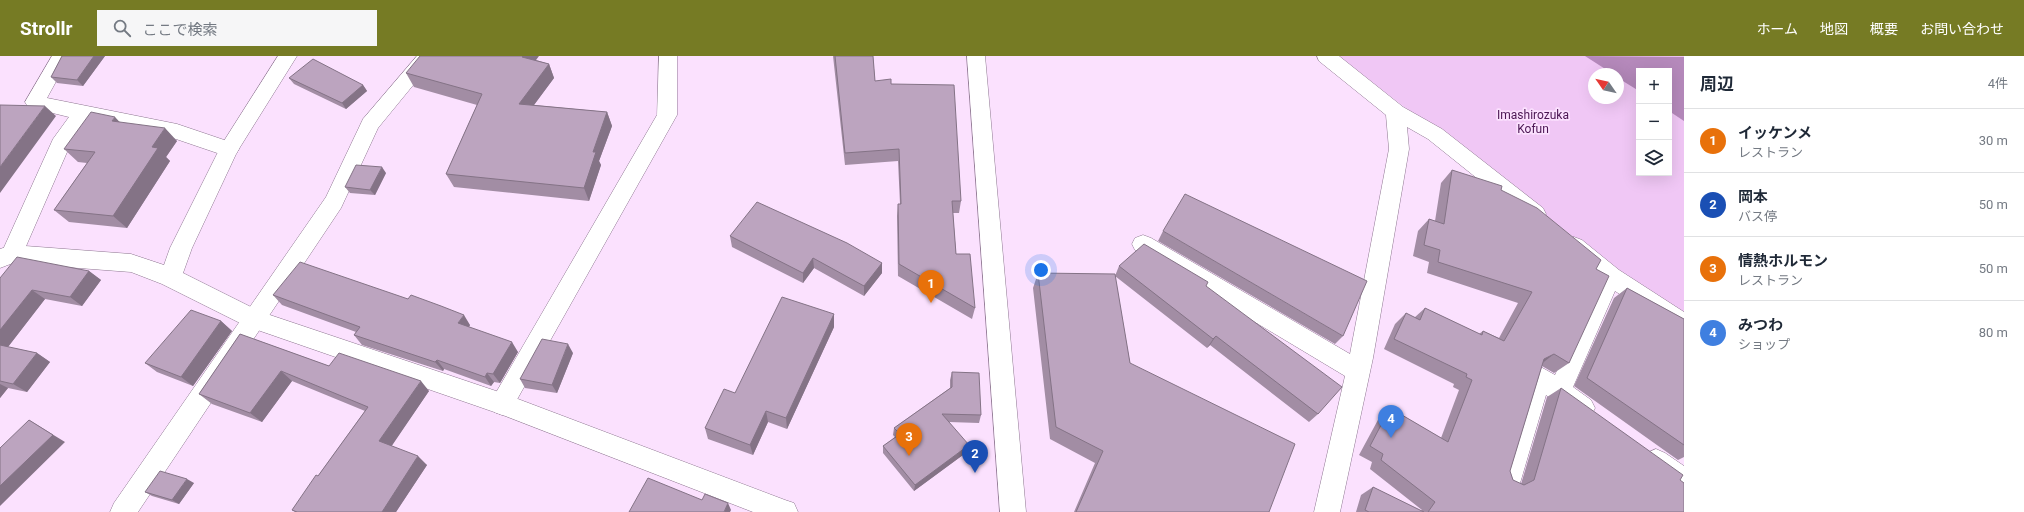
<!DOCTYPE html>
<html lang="ja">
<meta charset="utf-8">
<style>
body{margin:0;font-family:Roboto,"Noto Sans JP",sans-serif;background:#f6f6f7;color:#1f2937}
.controls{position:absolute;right:12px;top:12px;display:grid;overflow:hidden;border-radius:0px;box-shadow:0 4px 16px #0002}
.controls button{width:36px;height:36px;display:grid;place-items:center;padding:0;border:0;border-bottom:1px solid #e0e1e3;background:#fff;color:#1f2937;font:20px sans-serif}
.compass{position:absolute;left:1588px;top:12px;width:36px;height:36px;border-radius:50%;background:#fff;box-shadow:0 4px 16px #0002;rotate:304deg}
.you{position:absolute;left:1041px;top:214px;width:14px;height:14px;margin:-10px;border:3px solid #fff;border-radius:50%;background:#1a73e8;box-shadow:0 0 0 6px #1a73e833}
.badge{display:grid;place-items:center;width:26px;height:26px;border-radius:50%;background:#767b24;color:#fff;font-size:13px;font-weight:700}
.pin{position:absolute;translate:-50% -33px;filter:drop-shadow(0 1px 2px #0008)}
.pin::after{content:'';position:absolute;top:21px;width:14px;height:12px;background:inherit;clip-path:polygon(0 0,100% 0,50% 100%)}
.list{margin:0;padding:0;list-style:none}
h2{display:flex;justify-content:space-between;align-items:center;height:52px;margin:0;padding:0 16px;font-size:17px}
h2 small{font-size:13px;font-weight:400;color:#747a83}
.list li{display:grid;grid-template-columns:26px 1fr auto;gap:12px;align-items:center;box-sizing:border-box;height:64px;padding:0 16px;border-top:1px solid #e0e1e3}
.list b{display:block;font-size:15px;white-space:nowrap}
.list p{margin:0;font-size:13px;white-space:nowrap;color:#747a83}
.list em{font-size:13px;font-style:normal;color:#747a83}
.icon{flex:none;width:22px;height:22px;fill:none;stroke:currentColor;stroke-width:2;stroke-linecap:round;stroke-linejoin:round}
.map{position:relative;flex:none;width:1684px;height:456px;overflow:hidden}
header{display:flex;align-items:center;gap:24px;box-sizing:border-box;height:56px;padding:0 20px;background:#767b24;color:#fff}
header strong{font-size:19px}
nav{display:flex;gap:22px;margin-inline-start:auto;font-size:14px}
.search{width:280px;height:36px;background:#f6f6f7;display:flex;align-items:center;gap:10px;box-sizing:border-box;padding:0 14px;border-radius:0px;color:#747a83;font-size:15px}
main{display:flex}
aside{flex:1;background:#fff}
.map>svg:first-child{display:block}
</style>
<header>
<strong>Strollr</strong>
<div class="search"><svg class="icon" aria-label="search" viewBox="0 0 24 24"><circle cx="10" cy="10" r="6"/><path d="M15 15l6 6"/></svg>ここで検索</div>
<nav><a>ホーム</a><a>地図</a><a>概要</a><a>お問い合わせ</a></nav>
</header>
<main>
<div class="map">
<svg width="1684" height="456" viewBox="0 0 1684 456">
<rect width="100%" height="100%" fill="#fbe1fe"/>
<path fill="#f0c7f5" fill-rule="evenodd" d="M 1338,0 L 1684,0 L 1684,261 L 1627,222 ZM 1639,15 L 1669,15 L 1669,117 L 1639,117 ZM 1594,18 L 1618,18 L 1618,42 L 1594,42 Z"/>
<path fill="#b589bb" d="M 1585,0 L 1684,1 L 1684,65 L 1669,55 L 1669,15 L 1639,15 L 1639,35 L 1618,22 L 1618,18 L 1613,18 Z"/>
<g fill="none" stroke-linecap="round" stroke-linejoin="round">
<g stroke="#8e7791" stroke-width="1">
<path id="minor" d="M 52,0 L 70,0 L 47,42 L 177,68 L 236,88 L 239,93 L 236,98 L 229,101 L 176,83 L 88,65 L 71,87 L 20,204 L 12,207 L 4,204 L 1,198 L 53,83 L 69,61 L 28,51 L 25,46 Z
M 417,0 L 437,0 L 378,72 L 341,152 L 138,456 L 110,456 L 114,447 L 326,141 L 363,63 Z
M 659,0 L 677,0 L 677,59 L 510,356 L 502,359 L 494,356 L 490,348 L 494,340 L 657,59 Z
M 1317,0 L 1339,0 L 1403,51 L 1442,73 L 1543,152 L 1546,158 L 1543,164 L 1536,166 L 1529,164 L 1428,83 L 1407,71 L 1409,93 L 1373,302 L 1340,456 L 1314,456 L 1345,320 L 1135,194 L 1132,188 L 1135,182 L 1143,179 L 1151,182 L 1350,298 L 1389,93 L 1386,59 L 1319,5 Z
M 1574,181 L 1582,184 L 1619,214 L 1684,256 L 1684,278 L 1676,275 L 1615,235 L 1573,331 L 1591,344 L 1595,352 L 1591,360 L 1583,363 L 1575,360 L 1546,339 L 1521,424 L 1518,432 L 1509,436 L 1500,432 L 1497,424 L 1527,321 L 1531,314 L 1539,310 L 1555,319 L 1599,224 L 1566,196 L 1563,190 L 1566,184 Z
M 1656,393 L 1665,397 L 1684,410 L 1684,437 C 1669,431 1650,419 1644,405 L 1647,397 Z"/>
</g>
<g stroke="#8e7791" stroke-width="1">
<path id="tertiary" d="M 278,0 L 297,0 L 237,96 L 192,192 L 183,217 L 261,256 L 502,337 L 785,444 L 794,447 L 798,456 L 753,456 L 500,358 L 246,270 L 162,228 L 131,216 L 13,207 L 0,212 L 0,193 L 12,189 L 131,198 L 164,209 L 170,192 L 222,88 Z
M 967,0 L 985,0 L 1026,456 L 1000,456 Z"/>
</g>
<use href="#minor" fill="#fff" fill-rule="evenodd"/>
<use href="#tertiary" fill="#fff" fill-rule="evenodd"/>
</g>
<path fill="#a28da4" d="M 62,0 L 105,0 L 83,30 L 57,27 L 51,21 Z
M 833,0 L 873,0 L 875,25 L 891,28 L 961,145 L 959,157 L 953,157 L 956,198 L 975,252 L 972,263 L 898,220 L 897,160 L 898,148 L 900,148 L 898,105 L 845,109 Z
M 536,4 L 549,8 L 554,22 L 534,49 L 607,56 L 612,70 L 599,105 L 601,109 L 589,145 L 454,131 L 446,118 L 477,49 L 414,31 L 406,17 Z
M 289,22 L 363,29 L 367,35 L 346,53 L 294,28 Z
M 119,66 L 177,85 L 166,101 L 170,105 L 127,172 L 69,166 L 54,154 L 87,107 L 78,106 L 64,93 Z
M 1452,114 L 1501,134 L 1596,213 L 1569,307 L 1554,317 L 1542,310 L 1510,415 L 1513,424 L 1521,428 L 1547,341 L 1561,332 L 1680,424 L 1684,456 L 1356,456 L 1361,439 L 1373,431 L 1421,455 L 1422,454 L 1370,413 L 1372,406 L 1359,399 L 1379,362 L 1390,352 L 1441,382 L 1459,334 L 1453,331 L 1454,328 L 1384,293 L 1395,268 L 1406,257 L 1414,262 L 1425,252 L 1479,278 L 1483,275 L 1499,282 L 1518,247 L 1427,217 L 1429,206 L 1413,200 L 1418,175 L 1429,163 L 1435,165 L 1441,127 Z
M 386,117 L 375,139 L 350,137 L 345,131 Z
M 1163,175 L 1343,280 L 1335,288 L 1158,185 Z
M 730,180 L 882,207 L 882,217 L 864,240 L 814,212 L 803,227 L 732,191 Z
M 1119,210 L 1206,230 L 1318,358 L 1309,366 L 1210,289 L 1207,292 L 1115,220 L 1130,307 L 1269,456 L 1074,456 L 1095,407 L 1050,383 L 1033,232 L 1038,217 L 1115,220 Z
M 89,215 L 101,224 L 82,250 L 45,243 L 8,291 L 37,297 L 50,306 L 27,336 L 8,332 L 0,342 L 0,222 Z
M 1627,232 L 1684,263 L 1684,401 L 1678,404 L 1574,330 L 1614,242 Z
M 273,239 L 470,269 L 469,271 L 518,296 L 500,327 L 494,326 L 491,330 L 444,313 L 443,315 L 362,289 L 354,279 L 356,276 L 282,249 Z
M 834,258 L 834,271 L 787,373 L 768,366 L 753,399 L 708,383 L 705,372 L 735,337 Z
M 221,265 L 232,275 L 193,330 L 157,316 L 145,307 Z
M 240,278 L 329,310 L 429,335 L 391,390 L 427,409 L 396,456 L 295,456 L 292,454 L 318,420 L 365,355 L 292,325 L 262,366 L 212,348 L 199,338 Z
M 573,297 L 557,337 L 525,332 L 520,323 Z
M 952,316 L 981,359 L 979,367 L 949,366 L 967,396 L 914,435 L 883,397 L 883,390 L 895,381 L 893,379 L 894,372 L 950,332 L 950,324 Z
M 194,427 L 179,448 L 152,440 L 145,436 Z"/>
<path fill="#847386" d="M 94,0 L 105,0 L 83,30 L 77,24 Z
M 523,0 L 539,0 L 528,15 L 522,1 Z
M 549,8 L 554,22 L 525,61 L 519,48 Z
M 363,29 L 367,35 L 346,53 L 342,47 Z
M 45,50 L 56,60 L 0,137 L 0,111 Z
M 607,56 L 612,70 L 599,105 L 601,109 L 589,145 L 584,132 L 593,96 Z
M 115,61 L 128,75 L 112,65 Z
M 165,72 L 177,85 L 166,101 L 170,105 L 127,172 L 113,160 L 152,91 Z
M 382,111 L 386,117 L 375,139 L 370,134 Z
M 813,202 L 814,212 L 803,227 L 803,217 Z
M 882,207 L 882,217 L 864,240 L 864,230 Z
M 89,215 L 101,224 L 82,250 L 70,241 Z
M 32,234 L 45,243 L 4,296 L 0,294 L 0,274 Z
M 834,258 L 834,271 L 787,373 L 786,362 Z
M 464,259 L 470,269 L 465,277 L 458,267 Z
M 221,265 L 232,275 L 193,330 L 181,321 Z
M 1216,280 L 1210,289 L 1207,292 L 1213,283 Z
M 512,286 L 518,296 L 500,327 L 493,318 Z
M 568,288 L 573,297 L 557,337 L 552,329 Z
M 37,297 L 50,306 L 27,336 L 13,328 Z
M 1554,298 L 1540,309 L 1544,303 Z
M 437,304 L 444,313 L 443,315 L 435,306 Z
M 281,315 L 292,325 L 262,366 L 250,357 Z
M 487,317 L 494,326 L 491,330 L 485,321 Z
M 421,325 L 429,335 L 389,394 L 379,385 Z
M 0,328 L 8,332 L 0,342 Z
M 766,355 L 768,366 L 753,399 L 750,389 Z
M 29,364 L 65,386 L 0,450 L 0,430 Z
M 969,389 L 967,396 L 914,435 L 915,429 Z
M 418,400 L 427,409 L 396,456 L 382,456 Z
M 187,423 L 194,427 L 179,448 L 172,444 Z
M 728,447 L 731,454 L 730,456 L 724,456 Z"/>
<path fill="#bca4bf" stroke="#847386" d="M 62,0 L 94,0 L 77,24 L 51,21 Z
M 420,0 L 523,0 L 522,1 L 549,8 L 519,48 L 607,56 L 593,96 L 596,96 L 584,132 L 446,118 L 482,38 L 406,17 Z
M 835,0 L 873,0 L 875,25 L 891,23 L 891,28 L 954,29 L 961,145 L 952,145 L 956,198 L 970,198 L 975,252 L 899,208 L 898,148 L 901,148 L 899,93 L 845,97 Z
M 313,3 L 363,29 L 342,47 L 289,22 Z
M 0,49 L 45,50 L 0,111 Z
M 91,56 L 115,61 L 112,65 L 165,72 L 152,91 L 158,92 L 113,160 L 54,154 L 95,96 L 64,93 Z
M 356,109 L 382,111 L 370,134 L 345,131 Z
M 1452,114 L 1502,130 L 1501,134 L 1537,152 L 1601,204 L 1596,213 L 1609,220 L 1569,307 L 1554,298 L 1544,303 L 1510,415 L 1513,424 L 1524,429 L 1534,424 L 1561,332 L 1683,419 L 1680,424 L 1684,427 L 1684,456 L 1428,456 L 1435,446 L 1381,404 L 1383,398 L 1370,390 L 1390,352 L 1448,386 L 1472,324 L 1466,321 L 1467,318 L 1394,283 L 1406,257 L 1420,264 L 1425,252 L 1482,279 L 1483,275 L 1504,285 L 1532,236 L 1438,206 L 1440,194 L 1424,189 L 1429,163 L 1444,168 Z
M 1185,138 L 1367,225 L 1343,280 L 1163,175 Z
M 757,146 L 847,187 L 882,207 L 864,230 L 813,202 L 803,217 L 730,180 Z
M 1144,188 L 1208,226 L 1206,230 L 1342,331 L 1318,358 L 1216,280 L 1213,283 L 1119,210 Z
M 17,201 L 89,215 L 70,241 L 32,234 L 0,274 L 0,222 Z
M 300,206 L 408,243 L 411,239 L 441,250 L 464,259 L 458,267 L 512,286 L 493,318 L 487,317 L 485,321 L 437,304 L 435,306 L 354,279 L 360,271 L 273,239 Z
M 1038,217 L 1115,218 L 1130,307 L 1295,388 L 1269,456 L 1076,456 L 1103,395 L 1056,371 Z
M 1627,232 L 1684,263 L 1684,389 L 1587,322 Z
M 782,241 L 834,258 L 786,362 L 766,355 L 750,389 L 705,372 L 724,333 L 735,337 Z
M 191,254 L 221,265 L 181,321 L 145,307 Z
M 240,278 L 329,310 L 339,297 L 421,325 L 379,385 L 418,400 L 382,456 L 297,456 L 292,454 L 316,419 L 318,420 L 368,351 L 281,315 L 250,357 L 199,338 Z
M 542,283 L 568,288 L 552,329 L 520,323 Z
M 0,289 L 37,297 L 13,328 L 0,325 Z
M 952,316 L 979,317 L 981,359 L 942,358 L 969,389 L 915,429 L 883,390 L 900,378 L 894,372 L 952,331 Z
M 29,364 L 53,379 L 0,430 L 0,392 Z
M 160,415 L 187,423 L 172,444 L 145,436 Z
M 648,422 L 702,444 L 705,438 L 728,447 L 724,456 L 629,456 Z
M 1373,431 L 1424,456 L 1369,456 L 1365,454 Z"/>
<g text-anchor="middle" stroke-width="3.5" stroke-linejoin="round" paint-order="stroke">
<g font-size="12" fill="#4b1653" stroke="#fbe1fe">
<text x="1533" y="63">Imashirozuka<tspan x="1533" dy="14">Kofun</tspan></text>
</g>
</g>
</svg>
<div class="controls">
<button>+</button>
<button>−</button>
<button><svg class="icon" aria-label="layers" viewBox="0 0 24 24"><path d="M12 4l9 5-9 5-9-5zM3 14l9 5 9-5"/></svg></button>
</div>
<svg class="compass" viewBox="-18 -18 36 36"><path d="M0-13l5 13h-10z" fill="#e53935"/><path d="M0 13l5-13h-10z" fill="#747a83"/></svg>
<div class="you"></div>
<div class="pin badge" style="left:931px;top:247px;background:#e8710a">1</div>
<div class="pin badge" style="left:975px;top:417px;background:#1a4fb4">2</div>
<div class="pin badge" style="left:909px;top:400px;background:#e8710a">3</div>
<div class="pin badge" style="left:1391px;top:382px;background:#3f7fe0">4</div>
</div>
<aside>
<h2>周辺<small>4件</small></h2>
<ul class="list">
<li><span class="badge" style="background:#e8710a">1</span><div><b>イッケンメ</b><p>レストラン</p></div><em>30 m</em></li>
<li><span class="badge" style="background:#1a4fb4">2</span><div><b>岡本</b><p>バス停</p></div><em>50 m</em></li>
<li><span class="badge" style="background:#e8710a">3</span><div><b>情熱ホルモン</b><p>レストラン</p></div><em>50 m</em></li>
<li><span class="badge" style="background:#3f7fe0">4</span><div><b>みつわ</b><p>ショップ</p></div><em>80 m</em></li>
</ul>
</aside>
</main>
